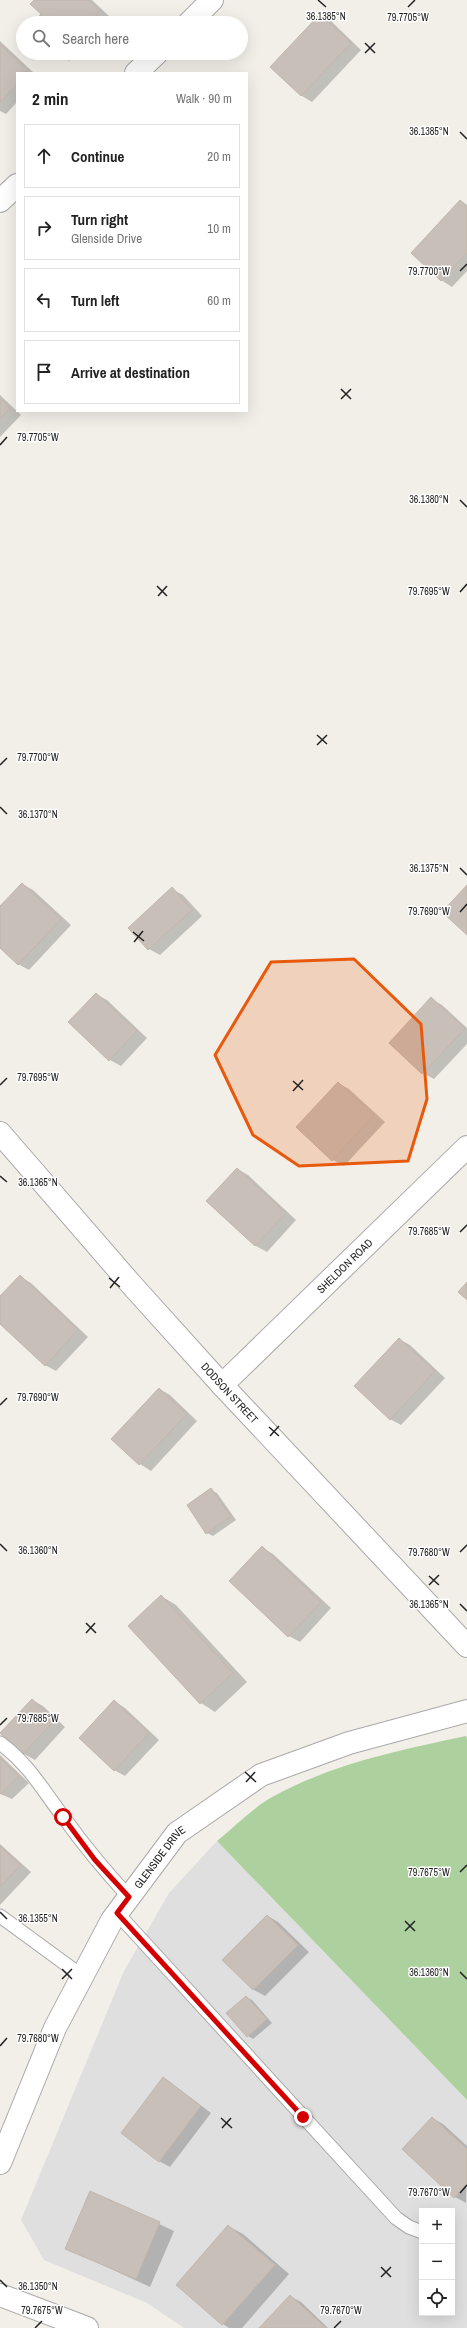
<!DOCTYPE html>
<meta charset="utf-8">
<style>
body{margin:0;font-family:"Archivo Narrow",sans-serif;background:#f6f6f6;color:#222}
.controls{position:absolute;right:12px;bottom:12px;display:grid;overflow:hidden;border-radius:0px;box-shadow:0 4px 16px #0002}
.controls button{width:36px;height:36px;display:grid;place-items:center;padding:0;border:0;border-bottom:1px solid #e0e0e0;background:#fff;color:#222;font:20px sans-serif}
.stop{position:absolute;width:12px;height:12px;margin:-9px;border:3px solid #d40000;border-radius:50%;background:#fff}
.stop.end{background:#d40000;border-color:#fff;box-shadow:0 1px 4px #0008}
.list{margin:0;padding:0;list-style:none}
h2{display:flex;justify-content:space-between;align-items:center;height:52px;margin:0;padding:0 16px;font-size:17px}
h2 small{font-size:13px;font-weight:400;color:#767676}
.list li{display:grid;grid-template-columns:26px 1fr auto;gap:12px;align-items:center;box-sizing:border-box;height:64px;margin:0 8px 8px;padding:0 8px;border:1px solid #e0e0e0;border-radius:0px}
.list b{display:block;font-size:15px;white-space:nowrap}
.list p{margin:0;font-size:13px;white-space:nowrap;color:#767676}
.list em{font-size:13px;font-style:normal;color:#767676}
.icon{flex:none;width:22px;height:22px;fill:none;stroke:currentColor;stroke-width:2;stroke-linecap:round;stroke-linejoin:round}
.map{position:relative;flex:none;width:467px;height:2328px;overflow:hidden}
.search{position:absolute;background:#fff;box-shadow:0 4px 16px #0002;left:16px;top:16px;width:232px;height:44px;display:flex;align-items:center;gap:10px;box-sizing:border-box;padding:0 14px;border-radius:22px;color:#767676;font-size:15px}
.panel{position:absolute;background:#fff;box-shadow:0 4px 16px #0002;left:16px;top:72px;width:232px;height:340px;border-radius:0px}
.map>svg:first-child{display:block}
</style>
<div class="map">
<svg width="467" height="2328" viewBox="0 0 467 2328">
<rect width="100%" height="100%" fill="#f2efe9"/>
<path fill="#e0dfdf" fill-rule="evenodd" d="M 217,1841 L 467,2100 L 467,2328 L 184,2328 L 147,2303 L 44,2260 L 21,2220 L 124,1971 L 169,1893 ZM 422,2211 L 452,2211 L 452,2313 L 422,2313 Z"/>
<path fill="#add19e" d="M 466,1736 L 467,1738 L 467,2100 L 217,1841 C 234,1827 255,1806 274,1796 C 335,1763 400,1750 466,1736 Z"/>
<path fill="#0003" d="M 35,0 L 92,0 L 111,18 L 105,23 L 34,23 L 42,14 Z
M 320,15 L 331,21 L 361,50 L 312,102 L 302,96 L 271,67 Z
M 0,41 L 34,73 L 17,73 L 17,102 L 6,114 L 0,111 Z
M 56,53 L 76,53 L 69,61 Z
M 461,201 L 467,205 L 467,271 L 452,287 L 441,280 Z
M 0,395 L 21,415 L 0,437 Z
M 22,884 L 33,890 L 71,925 L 29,970 L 18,964 L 0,947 L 0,908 Z
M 172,889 L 183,895 L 202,916 L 160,955 L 149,949 Z
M 96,994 L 107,1000 L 147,1038 L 121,1066 L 110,1060 Z
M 431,999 L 442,1005 L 467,1028 L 467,1044 L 434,1079 L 423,1073 L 390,1043 Z
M 338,1083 L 349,1089 L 385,1122 L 344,1166 L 333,1160 Z
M 237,1169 L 248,1175 L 296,1220 L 267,1252 L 256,1246 L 208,1201 Z
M 20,1277 L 31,1283 L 88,1337 L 56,1371 L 45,1365 L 0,1323 L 0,1298 Z
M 399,1339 L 410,1345 L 445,1378 L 401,1425 L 390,1419 Z
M 159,1389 L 170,1395 L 197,1421 L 151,1471 L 140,1464 L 112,1439 Z
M 211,1490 L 217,1493 L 236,1520 L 213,1536 L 207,1533 Z
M 262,1548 L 273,1554 L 331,1608 L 300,1642 L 289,1636 Z
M 161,1596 L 176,1605 L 247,1682 L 215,1712 L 201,1703 L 129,1626 Z
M 32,1700 L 43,1706 L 65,1727 L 35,1760 L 24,1754 L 2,1733 Z
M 114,1701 L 125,1708 L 159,1740 L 125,1776 L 114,1770 Z
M 0,1755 L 29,1783 L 12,1799 L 0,1794 Z
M 0,1844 L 31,1872 L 0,1905 Z
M 268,1916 L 278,1922 L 309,1952 L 265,1996 L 254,1990 L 224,1960 Z
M 246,1997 L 252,2000 L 272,2023 L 253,2039 L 248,2036 Z
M 164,2078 L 211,2113 L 170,2167 L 159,2161 Z
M 432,2118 L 443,2124 L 467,2146 L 466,2203 L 455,2197 Z
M 90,2192 L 174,2231 L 150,2287 L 66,2248 Z
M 228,2226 L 243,2234 L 289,2274 L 242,2328 L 229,2328 L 223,2324 L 177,2284 Z
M 290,2296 L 301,2302 L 328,2328 L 260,2328 Z"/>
<path fill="#c7bfb8" stroke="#c4b6ab" d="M 34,0 L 89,0 L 100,11 L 89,23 L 33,23 L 41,14 L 30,4 Z
M 320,14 L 351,43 L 301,96 L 270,67 Z
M 0,44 L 29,71 L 17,73 L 17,84 L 0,103 Z
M 460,200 L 467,206 L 467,253 L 441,281 L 411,253 Z
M 0,398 L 10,408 L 0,419 Z
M 22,883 L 61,919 L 18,965 L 0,948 L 0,906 Z
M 467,885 L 467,935 L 442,912 Z
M 172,887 L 192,910 L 148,950 L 128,928 Z
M 96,993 L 137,1031 L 109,1061 L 68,1022 Z
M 431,997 L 465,1029 L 422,1074 L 389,1043 Z
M 338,1082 L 374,1115 L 332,1161 L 296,1127 Z
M 237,1168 L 286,1213 L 255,1246 L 206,1201 Z
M 20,1275 L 78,1330 L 45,1366 L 0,1324 L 0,1296 Z
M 467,1282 L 467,1300 L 458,1292 Z
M 399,1338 L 435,1371 L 390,1420 L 354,1386 Z
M 159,1388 L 187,1414 L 139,1465 L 111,1439 Z
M 211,1488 L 231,1516 L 206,1534 L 187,1505 Z
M 262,1546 L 321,1602 L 288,1637 L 229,1581 Z
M 161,1595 L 233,1673 L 200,1704 L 128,1626 Z
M 32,1699 L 55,1720 L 23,1754 L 0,1733 Z
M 114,1700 L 149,1733 L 114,1771 L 79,1738 Z
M 0,1758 L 19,1776 L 1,1794 L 0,1793 Z
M 0,1846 L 21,1865 L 0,1887 Z
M 267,1915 L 298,1945 L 253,1990 L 222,1960 Z
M 246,1996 L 267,2019 L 247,2037 L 226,2013 Z
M 163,2077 L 201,2106 L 159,2162 L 121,2133 Z
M 432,2117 L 467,2149 L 467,2184 L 454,2198 L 402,2149 Z
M 90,2191 L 160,2222 L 136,2279 L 65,2249 Z
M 228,2225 L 275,2265 L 222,2325 L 176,2285 Z
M 290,2295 L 326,2328 L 259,2328 Z"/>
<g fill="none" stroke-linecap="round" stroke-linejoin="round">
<g stroke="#a9a9a9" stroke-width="15">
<path id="service" d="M 0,1743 C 30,1765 43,1791 65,1819 C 85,1847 106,1872 129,1897
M 117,1913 L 396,2218 L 409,2227 L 422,2232
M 0,1916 L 82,1976"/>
</g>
<g stroke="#a9a9a9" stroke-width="24">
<g id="minor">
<path d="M 189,23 L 212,0"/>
<path d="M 136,73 L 157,53"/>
<path d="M 0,201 L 17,185"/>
<path id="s1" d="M 0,1133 L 130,1283 L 222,1385 L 467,1646"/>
<path id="s2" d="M 222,1385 L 467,1147"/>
<path id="s3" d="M 0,2163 L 55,2028 L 112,1920 L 177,1833 L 261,1775 L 349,1743 L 467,1711"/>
<path d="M 0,2295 L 87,2328"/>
</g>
</g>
<use href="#service" stroke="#fff" stroke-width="13"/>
<use href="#minor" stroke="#fff" stroke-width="22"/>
</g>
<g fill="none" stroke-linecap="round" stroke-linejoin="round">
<path stroke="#d40000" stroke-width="5" d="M 63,1817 L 95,1860 L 129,1897 L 117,1913 L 303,2117"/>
</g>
<path fill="#e8590c" fill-opacity="0.2" stroke="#e8590c" stroke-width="3" stroke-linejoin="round" d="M 354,959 L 421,1024 L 427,1099 L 408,1161 L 299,1166 L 253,1135 L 215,1055 L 271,962 Z"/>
<path fill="none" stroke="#222" stroke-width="1.5" d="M 318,0 L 326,7M 408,7 L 415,0M 365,43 L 375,53M 365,53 L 375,43M 460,132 L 467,139M 460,271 L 467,264M 341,389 L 351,399M 341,399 L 351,389M 0,445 L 7,437M 460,500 L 467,507M 157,586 L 167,596M 460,592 L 467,584M 158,596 L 167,586M 317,735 L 327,744M 317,745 L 327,735M 0,765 L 7,758M 0,807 L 7,814M 460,868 L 467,875M 460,912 L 467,904M 133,932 L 144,941M 134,942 L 143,931M 293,1081 L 303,1090M 0,1085 L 7,1078M 293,1091 L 303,1080M 0,1176 L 7,1182M 460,1232 L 467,1225M 109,1278 L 120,1287M 110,1288 L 119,1277M 0,1405 L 7,1398M 269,1427 L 279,1436M 270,1436 L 279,1426M 0,1544 L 7,1551M 460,1552 L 467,1545M 429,1576 L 439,1585M 429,1585 L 439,1575M 460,1604 L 467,1611M 86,1623 L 96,1633M 86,1633 L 95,1623M 0,1725 L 7,1718M 245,1772 L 256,1782M 246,1782 L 255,1772M 460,1872 L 467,1865M 0,1912 L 7,1919M 405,1921 L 415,1931M 405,1931 L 415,1921M 62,1969 L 72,1979M 460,1972 L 467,1979M 62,1979 L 72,1969M 0,2046 L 7,2038M 221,2118 L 232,2128M 222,2128 L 231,2118M 460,2193 L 467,2185M 381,2267 L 391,2277M 381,2277 L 391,2267M 0,2280 L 7,2287M 35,2328 L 42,2321M 334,2328 L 341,2321"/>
<g text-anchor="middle" stroke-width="3" stroke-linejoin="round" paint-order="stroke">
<g font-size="11" fill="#222" stroke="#fff">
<text dy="4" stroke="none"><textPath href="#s2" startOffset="171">SHELDON ROAD</textPath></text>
<text dy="4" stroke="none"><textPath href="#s1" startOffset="347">DODSON STREET</textPath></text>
<text dy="4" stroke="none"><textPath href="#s3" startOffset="347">GLENSIDE DRIVE</textPath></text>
</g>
</g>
<g font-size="10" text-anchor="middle" fill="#222" stroke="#fff" stroke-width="3" stroke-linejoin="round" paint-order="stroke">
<text x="326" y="20">36.1385°N</text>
<text x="408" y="21">79.7705°W</text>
<text x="429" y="135">36.1385°N</text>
<text x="429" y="275">79.7700°W</text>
<text x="38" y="441">79.7705°W</text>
<text x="429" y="503">36.1380°N</text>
<text x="429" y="595">79.7695°W</text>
<text x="38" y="761">79.7700°W</text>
<text x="38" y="818">36.1370°N</text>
<text x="429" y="872">36.1375°N</text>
<text x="429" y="915">79.7690°W</text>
<text x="38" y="1081">79.7695°W</text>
<text x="38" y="1186">36.1365°N</text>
<text x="429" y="1235">79.7685°W</text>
<text x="38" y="1401">79.7690°W</text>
<text x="38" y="1554">36.1360°N</text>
<text x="429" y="1556">79.7680°W</text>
<text x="429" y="1608">36.1365°N</text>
<text x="38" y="1722">79.7685°W</text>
<text x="429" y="1876">79.7675°W</text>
<text x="38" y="1922">36.1355°N</text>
<text x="429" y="1976">36.1360°N</text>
<text x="38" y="2042">79.7680°W</text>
<text x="429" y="2196">79.7670°W</text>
<text x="38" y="2290">36.1350°N</text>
<text x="42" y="2314">79.7675°W</text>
<text x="341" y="2314">79.7670°W</text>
</g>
</svg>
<div class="controls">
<button>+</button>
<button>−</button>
<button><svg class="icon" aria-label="locate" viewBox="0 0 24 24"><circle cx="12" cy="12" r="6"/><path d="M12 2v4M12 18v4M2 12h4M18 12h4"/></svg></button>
</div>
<div class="stop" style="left:63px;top:1817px"></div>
<div class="stop end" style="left:303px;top:2117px"></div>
<div class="search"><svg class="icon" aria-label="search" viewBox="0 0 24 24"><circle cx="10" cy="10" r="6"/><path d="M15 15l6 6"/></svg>Search here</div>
<section class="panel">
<h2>2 min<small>Walk · 90 m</small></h2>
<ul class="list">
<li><svg class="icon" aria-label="ahead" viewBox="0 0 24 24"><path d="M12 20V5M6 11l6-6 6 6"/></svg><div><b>Continue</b></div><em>20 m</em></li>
<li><svg class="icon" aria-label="right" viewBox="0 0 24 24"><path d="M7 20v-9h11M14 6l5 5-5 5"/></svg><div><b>Turn right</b><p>Glenside Drive</p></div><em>10 m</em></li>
<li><svg class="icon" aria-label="left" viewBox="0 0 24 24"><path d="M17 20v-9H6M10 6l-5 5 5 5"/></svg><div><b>Turn left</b></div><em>60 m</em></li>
<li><svg class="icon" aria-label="arrive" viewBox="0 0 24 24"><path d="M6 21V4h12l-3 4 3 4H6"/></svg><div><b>Arrive at destination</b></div></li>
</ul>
</section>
</div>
